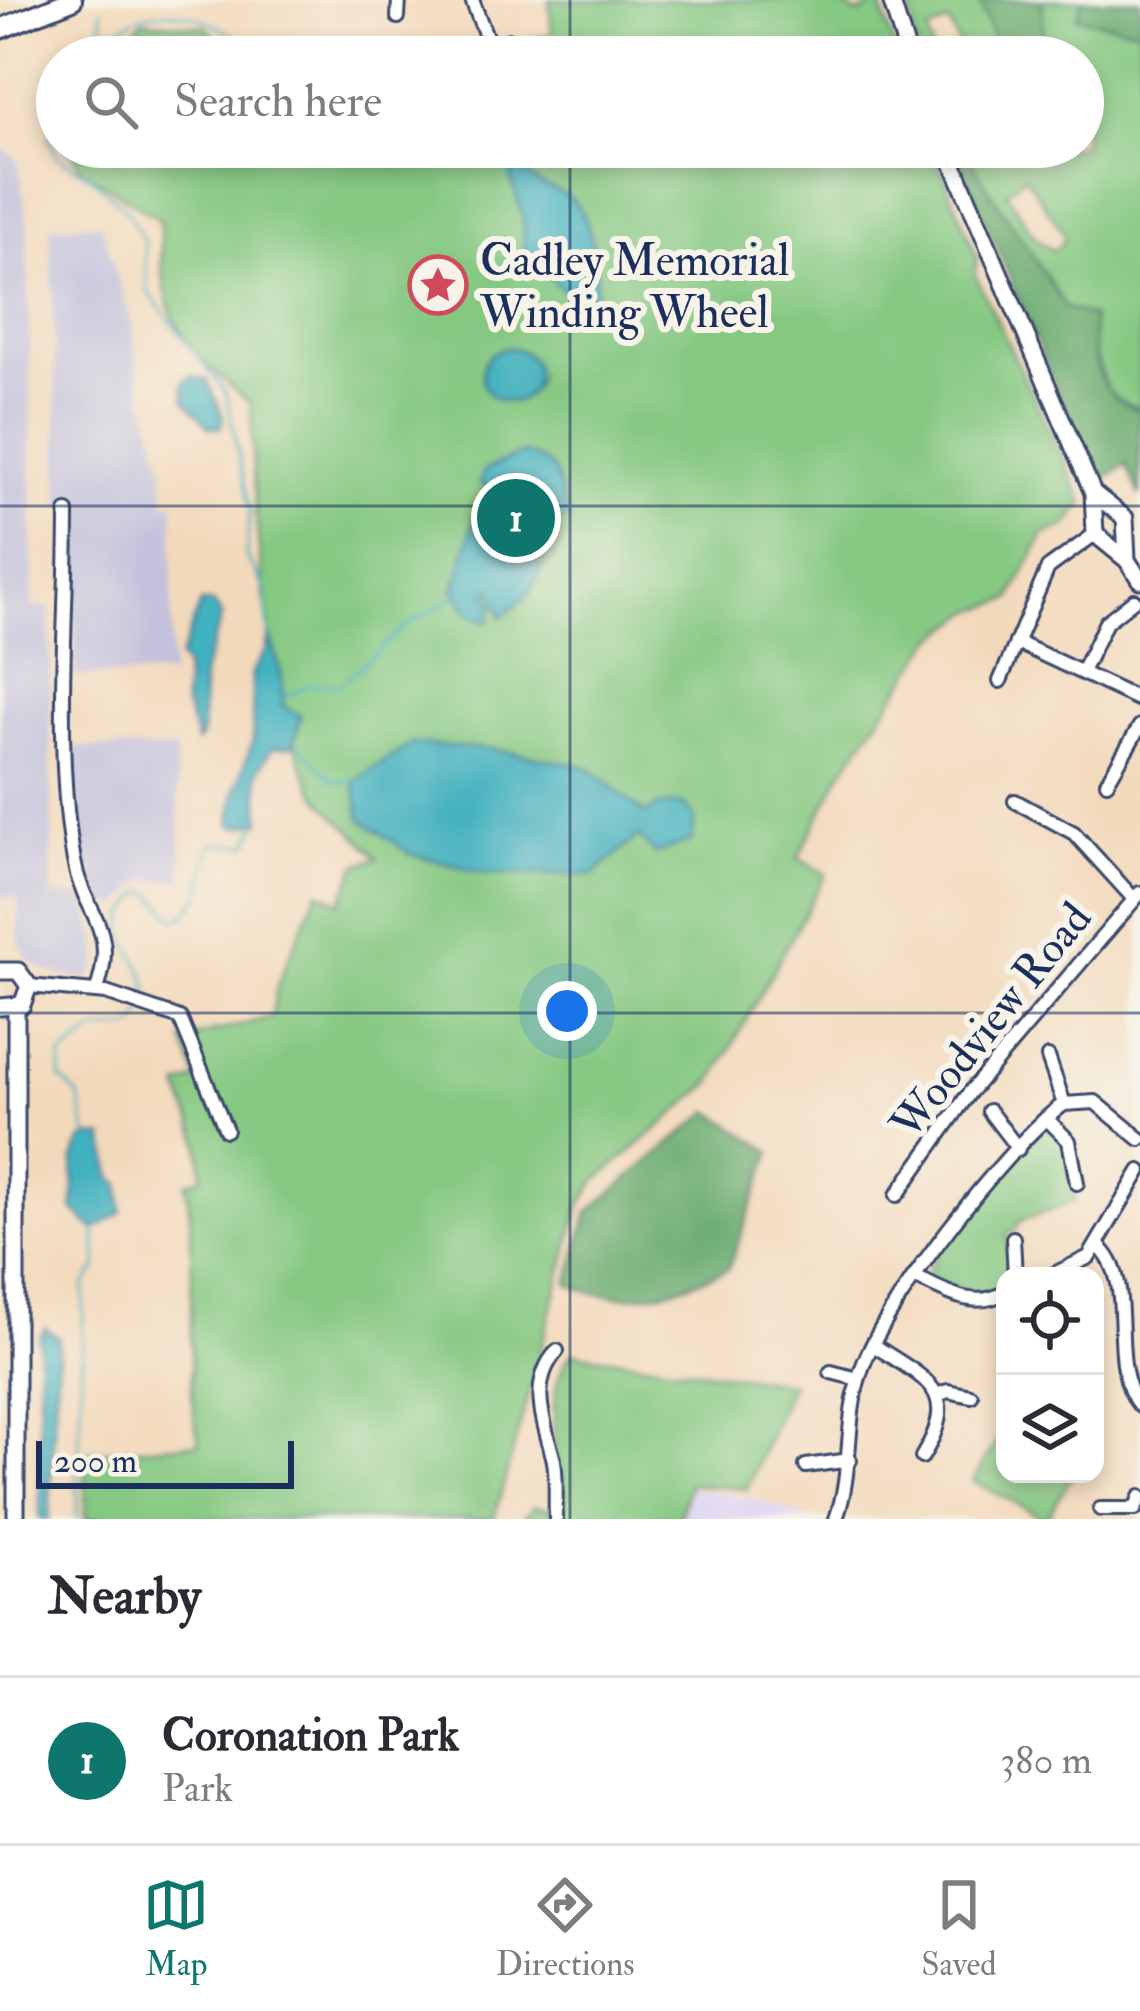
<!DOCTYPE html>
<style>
body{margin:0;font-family:"IM FELL Double Pica",serif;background:#f2f2f3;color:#2b2b33}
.controls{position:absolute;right:36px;bottom:36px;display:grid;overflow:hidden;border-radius:24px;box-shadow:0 6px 18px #0003}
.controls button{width:108px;height:108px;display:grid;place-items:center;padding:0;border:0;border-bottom:3px solid #e1e1e2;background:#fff;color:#2b2b33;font:60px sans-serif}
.scale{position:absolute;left:36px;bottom:30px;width:258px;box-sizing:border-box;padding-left:12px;border:6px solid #1b2f5e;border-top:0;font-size:33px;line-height:42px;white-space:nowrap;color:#1b2f5e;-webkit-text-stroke:9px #f7f3e8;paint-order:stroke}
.you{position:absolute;left:567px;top:1011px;width:42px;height:42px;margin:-30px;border:9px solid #fff;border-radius:50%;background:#1a73e8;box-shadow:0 0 0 18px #1a73e833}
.badge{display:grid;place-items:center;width:78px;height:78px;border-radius:50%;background:#0f766e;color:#fff;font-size:39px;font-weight:700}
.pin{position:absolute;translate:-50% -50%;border:6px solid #fff;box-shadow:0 3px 12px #0006}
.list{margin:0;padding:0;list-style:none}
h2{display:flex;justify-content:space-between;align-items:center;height:156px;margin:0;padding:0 48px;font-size:51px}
h2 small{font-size:39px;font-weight:400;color:#7c7c81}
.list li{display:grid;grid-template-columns:78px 1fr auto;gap:36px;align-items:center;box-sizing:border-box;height:168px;padding:0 48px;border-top:3px solid #e1e1e2}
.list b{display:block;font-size:45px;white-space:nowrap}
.list p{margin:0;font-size:39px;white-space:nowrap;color:#7c7c81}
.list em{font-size:39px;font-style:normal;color:#7c7c81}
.icon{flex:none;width:66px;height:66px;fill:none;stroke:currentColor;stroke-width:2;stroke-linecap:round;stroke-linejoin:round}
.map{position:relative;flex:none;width:1140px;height:1519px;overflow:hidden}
.search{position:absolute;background:#fff;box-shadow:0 6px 18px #0003;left:36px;right:36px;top:36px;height:132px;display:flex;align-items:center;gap:30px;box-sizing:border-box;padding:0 42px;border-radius:66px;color:#7c7c81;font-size:45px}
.sheet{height:324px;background:#fff}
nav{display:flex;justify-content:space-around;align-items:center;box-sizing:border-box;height:168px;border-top:3px solid #e1e1e2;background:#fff;font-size:33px;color:#7c7c81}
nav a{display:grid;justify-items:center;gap:6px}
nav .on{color:#0f766e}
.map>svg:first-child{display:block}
</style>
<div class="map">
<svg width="1140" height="1519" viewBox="0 0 1140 1519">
<rect width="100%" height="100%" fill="#f7f3e8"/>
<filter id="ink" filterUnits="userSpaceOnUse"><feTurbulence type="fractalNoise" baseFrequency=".00833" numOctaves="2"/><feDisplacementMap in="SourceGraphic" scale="24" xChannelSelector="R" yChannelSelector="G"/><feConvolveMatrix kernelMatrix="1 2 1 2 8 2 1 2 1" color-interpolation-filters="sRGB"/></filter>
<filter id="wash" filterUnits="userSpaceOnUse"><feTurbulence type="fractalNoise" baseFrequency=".004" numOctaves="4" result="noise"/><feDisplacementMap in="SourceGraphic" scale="48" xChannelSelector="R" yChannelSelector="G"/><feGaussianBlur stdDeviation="2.7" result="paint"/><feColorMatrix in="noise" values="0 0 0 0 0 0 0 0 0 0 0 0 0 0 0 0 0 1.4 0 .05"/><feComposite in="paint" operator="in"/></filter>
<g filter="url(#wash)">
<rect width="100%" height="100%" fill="#f3d9bb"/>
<path fill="#ded5f5" d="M 690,1488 L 751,1498 L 810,1519 L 682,1519 Z"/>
<path fill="#c3c1db" d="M 0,146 L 18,160 L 28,224 L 33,607 L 50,608 L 52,896 L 82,896 L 98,939 L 97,966 L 87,980 L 46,971 L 27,959 L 18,938 L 18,898 L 0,897 Z
M 101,223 L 132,324 L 142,392 L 163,465 L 165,503 L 174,502 L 171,675 L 75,676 L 73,506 L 60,506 L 50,226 Z
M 75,747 L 175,749 L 183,880 L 144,880 L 120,906 L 103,905 L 76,838 Z"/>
<path fill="#84c881" stroke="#507c70" stroke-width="3" fill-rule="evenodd" d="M 549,0 L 833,0 L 858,14 L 880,3 L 898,57 L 470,57 L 552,34 Z
M 908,0 L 979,0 L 1000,57 L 964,57 L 949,22 L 928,32 L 934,57 L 919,57 Z
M 1042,0 L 1083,0 L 1078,17 L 1140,30 L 1140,409 L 1108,395 L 1094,351 L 1092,317 L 1065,308 C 1034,251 994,204 963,147 L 1083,147 L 1083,57 L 1045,57 ZM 1025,176 L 1063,232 L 1064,242 L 1053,250 C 1026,237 1025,214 1006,193 Z
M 143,21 L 207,27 L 230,57 L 110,57 Z
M 70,147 L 364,147 L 398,167 L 429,147 L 932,147 L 977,257 L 975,274 L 1084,503 L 1066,527 L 1044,534 L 1011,599 L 971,612 L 934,639 L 842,772 L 798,858 L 826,874 L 712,1082 L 596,1181 L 580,1206 L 494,1519 L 85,1519 L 86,1453 L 199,1443 C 181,1357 200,1270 186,1183 L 202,1177 L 200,1143 L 179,1087 L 197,1079 L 183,1040 L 272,1017 L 277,986 L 318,891 L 341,902 L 357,865 L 378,858 C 359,834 324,811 311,784 C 265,687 253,512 251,404 C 175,340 161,320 160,220 L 81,169 Z
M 1048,1123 L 1062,1136 L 1075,1201 L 1020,1221 L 1015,1231 L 1007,1234 L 1011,1276 L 1005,1276 L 1005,1288 L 976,1298 L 931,1279 L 927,1271 L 958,1221 Z
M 572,1353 L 791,1383 L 747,1489 L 689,1484 L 679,1519 L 522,1519 L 535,1506 L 561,1511 C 559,1465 540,1389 572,1353 Z
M 1005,1428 L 1005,1474 L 1073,1474 L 1046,1519 L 973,1481 Z"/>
<path fill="#6bac6f" stroke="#436e66" stroke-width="3" d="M 979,0 L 1042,0 L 1045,57 L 1000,57 Z
M 1083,0 L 1140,0 L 1140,30 L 1077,17 Z
M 954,147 L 963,147 C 994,204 1033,251 1065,308 L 1092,317 C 1094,359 1094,396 1140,410 L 1140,496 L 1126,464 L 1104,480 L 1090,468 Z
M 710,1111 L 772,1152 L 728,1269 C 674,1291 624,1310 568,1284 L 588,1212 Z"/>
<path fill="#43b1bf" stroke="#2f708e" stroke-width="3" d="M 163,35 L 210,47 L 220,57 L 117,57 L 136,41 Z
M 521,169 C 535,186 553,186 570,198 C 594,216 599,273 594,299 L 576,303 L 524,251 L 523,218 L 510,176 Z
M482 375a27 27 0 1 1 54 0a27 27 0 1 1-54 0Z
M 190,376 L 207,380 L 223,417 L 221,428 L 209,427 L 185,400 L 183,383 Z
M 522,453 C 570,466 551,484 570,518 C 538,527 503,503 480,482 L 485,470 Z
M 475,517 L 527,534 L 544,561 L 531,592 L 502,617 L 491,589 L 486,593 L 493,604 L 490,622 L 470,615 L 454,591 Z
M 201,603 L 214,603 L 222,616 L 203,673 L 202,735 L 197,742 L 184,703 L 185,666 L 179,659 Z
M 269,636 C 276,652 286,684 282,705 L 301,716 L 293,746 L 272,748 L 258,773 L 261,822 L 236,827 L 231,823 L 235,791 L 253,741 L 252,672 L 266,651 Z
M 411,744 L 494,749 L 588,767 L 645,814 L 660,805 L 684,804 L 695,817 L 692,841 L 656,854 L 638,836 L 593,875 L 487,874 L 411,854 L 361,819 L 354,781 Z
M 87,1136 L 104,1137 L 113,1179 L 120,1183 L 122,1212 L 95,1230 L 73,1210 C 78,1182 64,1157 87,1136 Z
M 45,1328 L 59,1338 L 49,1519 L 40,1519 L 39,1338 Z"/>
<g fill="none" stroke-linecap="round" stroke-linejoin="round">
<path stroke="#43b1bf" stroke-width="3" d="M 138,18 C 181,2 227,24 256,57
M 104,29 L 119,29 L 134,20
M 76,57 L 102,39 L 102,9
M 49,106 L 57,83
M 48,137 L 58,157 L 90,176 L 127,211 L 144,242 L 148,292 L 226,393 L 250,511 L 246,556 L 265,589 L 269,636
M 496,147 L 510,176
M 283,699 L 308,685 L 340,685 L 407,625 L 456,596
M 297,744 L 335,781 L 354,781
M 148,993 C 146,950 98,937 144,892 L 152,893 L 174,918 L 183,917 L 200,896 L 212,844 L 248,845 L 256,827
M 87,1136 L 79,1096 L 60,1078 L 62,1056 L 95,1031 L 134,1027 L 144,1011
M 77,1519 L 84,1286 L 97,1267 L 95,1230"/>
</g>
</g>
<g filter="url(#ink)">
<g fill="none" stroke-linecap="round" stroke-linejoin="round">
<g stroke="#3b486c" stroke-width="18">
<path id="minor" d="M 472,0 L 489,44
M 398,17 L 399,0
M 474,50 L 510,40
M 67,512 C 67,623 54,752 74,861 C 83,914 120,927 96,992
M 1016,642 L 1140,700
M 1083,670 L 1106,622 L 1134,600
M 1000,681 L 1048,568 L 1095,534
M 1107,782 L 1140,726
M 1015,801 L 1074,833 L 1134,899
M 29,986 L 106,993 L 180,1018 L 226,1130
M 1048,1057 L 1064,1104
M 989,1111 L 1018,1149
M 1046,1118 L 1069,1141 L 1077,1183
M 897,1195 L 970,1092 L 1140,893
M 1013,1238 L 1015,1276
M 1097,1245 C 1140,1279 1105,1365 1140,1406
M 1050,1276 L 1089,1257 L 1140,1171
M 917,1278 C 945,1291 975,1311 1005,1292
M 875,1346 C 927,1380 962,1391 922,1457
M 831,1372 L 858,1379
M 937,1395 L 948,1391 L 971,1396
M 806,1466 L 850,1460
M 1100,1509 L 1135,1509 L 1140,1497
M 556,1519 C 555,1500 557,1479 554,1461 C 545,1424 527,1384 557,1351
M 836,1519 C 853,1472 845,1421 860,1374 C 879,1310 1009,1142 1064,1104 L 1095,1102 L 1140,1139"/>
</g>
<g stroke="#3b486c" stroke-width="21">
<path id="major" d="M 891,0 L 909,57
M 946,147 L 1093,493 L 1095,534 L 1127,560 L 1140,580
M 1093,493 L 1125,518 L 1127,560
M 0,971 L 18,971 L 29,986 L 22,1005 L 0,1007
M 16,1519 L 16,1008"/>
</g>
<g stroke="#3b486c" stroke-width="24">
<path id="highway" d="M 0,29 L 72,0"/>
</g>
<use href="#minor" stroke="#fff" stroke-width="12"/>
<use href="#major" stroke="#fff" stroke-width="15"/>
<use href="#highway" stroke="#fff" stroke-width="18"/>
</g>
</g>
<path fill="none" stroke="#1b2f5e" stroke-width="3" stroke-opacity="0.55" d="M 570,0 L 570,57M 570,147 L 570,1519M 0,506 L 1140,506M 0,1013 L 1140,1013"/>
<defs>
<g id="sight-ring" transform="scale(3)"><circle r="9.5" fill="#f7f3e8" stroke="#d1495b" stroke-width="1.5"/><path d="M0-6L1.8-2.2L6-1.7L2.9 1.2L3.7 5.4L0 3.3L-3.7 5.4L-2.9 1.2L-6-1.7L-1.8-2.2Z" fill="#d1495b"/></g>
</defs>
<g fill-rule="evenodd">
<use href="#sight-ring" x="438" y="285"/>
</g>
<g text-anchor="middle" stroke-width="12" stroke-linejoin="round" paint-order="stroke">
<g font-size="45" fill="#1b2f5e" stroke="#f7f3e8" text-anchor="start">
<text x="480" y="275">Cadley Memorial<tspan x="480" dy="52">Winding Wheel</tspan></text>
</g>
<g font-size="45" fill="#1b2f5e" stroke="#f7f3e8">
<text transform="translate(990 1020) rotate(-51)" y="16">Woodview Road</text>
</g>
</g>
</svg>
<div class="controls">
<button><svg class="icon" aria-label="locate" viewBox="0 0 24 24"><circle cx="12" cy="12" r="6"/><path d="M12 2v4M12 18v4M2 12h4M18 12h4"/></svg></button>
<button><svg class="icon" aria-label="layers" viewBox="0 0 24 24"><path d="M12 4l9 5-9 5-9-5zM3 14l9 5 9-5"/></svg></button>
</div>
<div class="scale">200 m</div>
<div class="you"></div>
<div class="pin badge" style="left:516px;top:518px">1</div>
<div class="search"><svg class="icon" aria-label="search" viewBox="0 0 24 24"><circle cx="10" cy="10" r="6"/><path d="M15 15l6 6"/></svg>Search here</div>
</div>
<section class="sheet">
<h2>Nearby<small></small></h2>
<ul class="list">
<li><span class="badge">1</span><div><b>Coronation Park</b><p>Park</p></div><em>380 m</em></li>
</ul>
</section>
<nav>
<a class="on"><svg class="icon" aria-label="map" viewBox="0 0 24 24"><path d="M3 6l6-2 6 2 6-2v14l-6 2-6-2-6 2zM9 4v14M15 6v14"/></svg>Map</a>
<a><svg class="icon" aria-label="directions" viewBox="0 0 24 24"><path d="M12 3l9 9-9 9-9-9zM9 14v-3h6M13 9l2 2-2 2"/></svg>Directions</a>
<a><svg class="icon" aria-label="saved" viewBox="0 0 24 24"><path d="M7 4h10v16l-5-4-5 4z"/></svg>Saved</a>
</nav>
